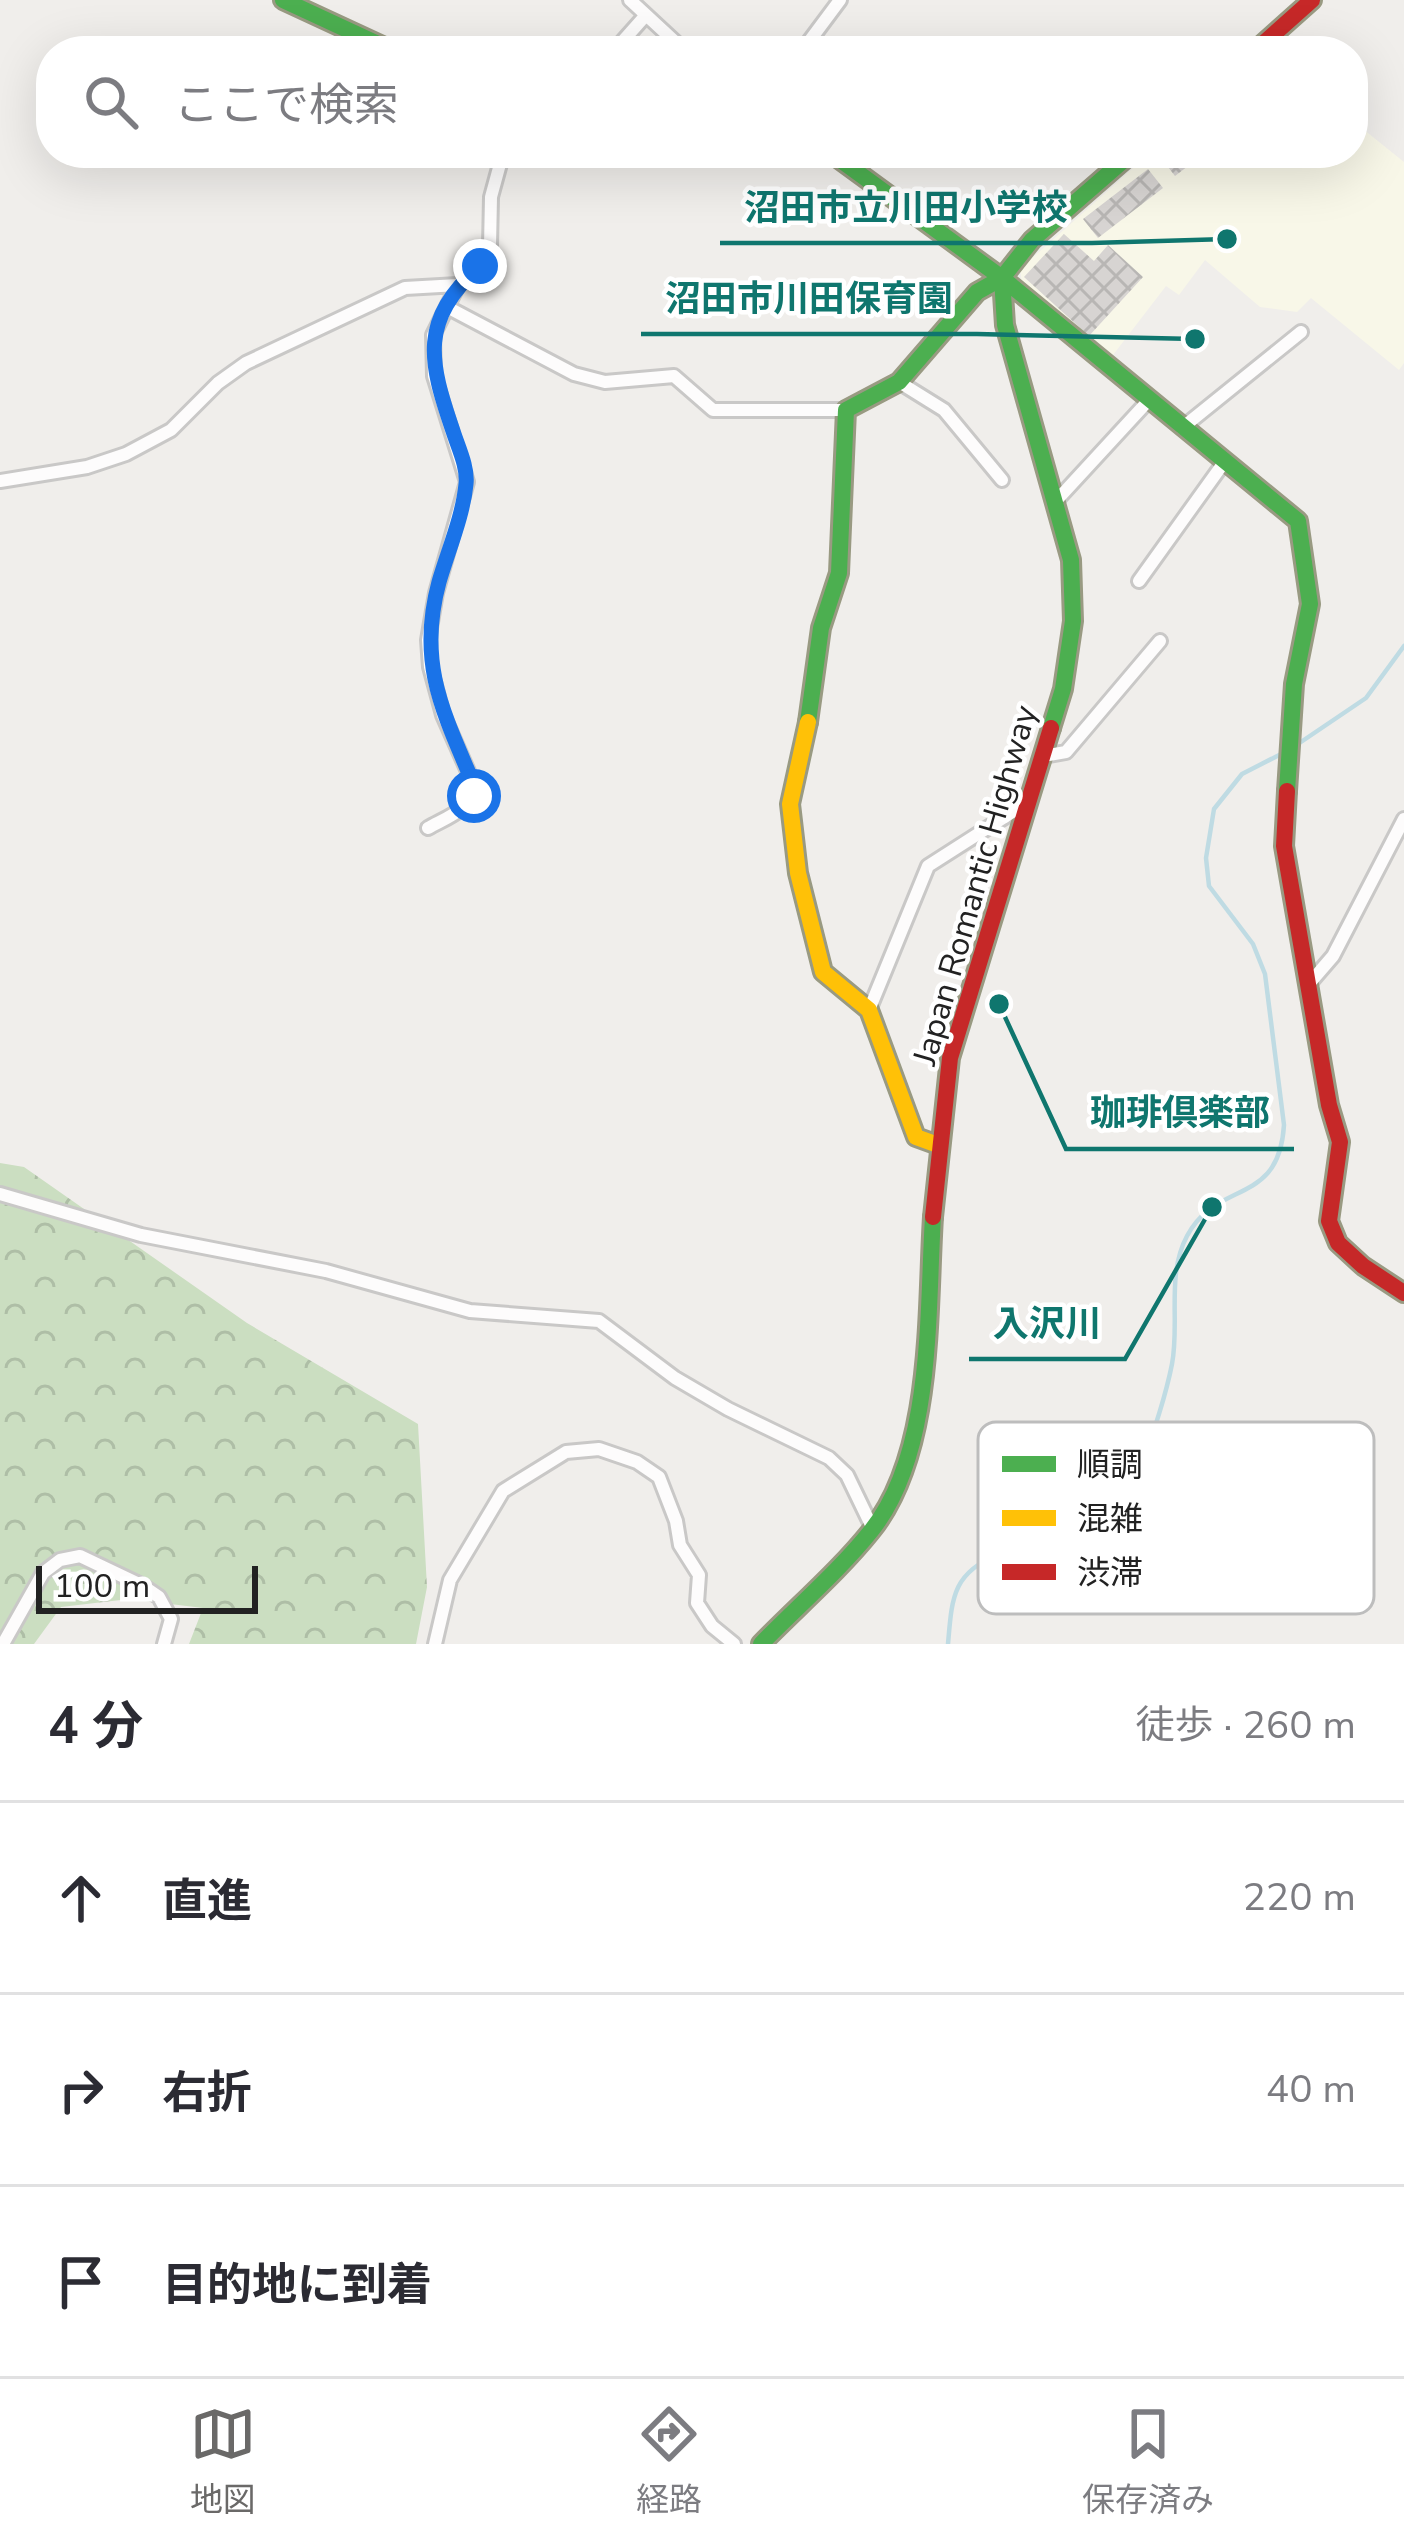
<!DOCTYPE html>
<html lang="ja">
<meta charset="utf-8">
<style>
body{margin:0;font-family:"Nunito Sans","Noto Sans JP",sans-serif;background:#f7f7f7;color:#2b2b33}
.scale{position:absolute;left:36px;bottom:30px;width:222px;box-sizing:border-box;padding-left:12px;border:6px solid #222;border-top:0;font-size:33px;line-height:42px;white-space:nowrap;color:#222;-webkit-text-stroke:9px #fff;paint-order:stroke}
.stop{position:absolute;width:36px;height:36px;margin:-27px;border:9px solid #1a73e8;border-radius:50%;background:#fff}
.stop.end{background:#1a73e8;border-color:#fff;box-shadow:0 3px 12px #0008}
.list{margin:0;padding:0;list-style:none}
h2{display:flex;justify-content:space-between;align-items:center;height:156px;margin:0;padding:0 48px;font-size:51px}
h2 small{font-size:39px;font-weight:400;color:#7c7c81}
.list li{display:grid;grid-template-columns:78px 1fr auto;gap:36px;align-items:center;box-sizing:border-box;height:192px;padding:0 48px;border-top:3px solid #e1e1e2}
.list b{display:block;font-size:45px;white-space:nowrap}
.list em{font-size:39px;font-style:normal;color:#7c7c81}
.icon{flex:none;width:66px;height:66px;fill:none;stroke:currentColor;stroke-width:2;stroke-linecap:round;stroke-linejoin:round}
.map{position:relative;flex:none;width:1404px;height:1644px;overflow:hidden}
.search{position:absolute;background:#fff;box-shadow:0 12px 48px #0002;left:36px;right:36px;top:36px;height:132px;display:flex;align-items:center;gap:30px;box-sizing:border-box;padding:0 42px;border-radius:48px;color:#7c7c81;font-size:45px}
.sheet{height:732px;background:#fff}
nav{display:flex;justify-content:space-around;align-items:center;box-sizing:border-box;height:168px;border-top:3px solid #e1e1e2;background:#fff;font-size:33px;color:#7c7c81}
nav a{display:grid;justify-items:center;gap:6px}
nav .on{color:#6a6968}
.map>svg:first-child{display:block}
</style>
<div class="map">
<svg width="1404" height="1644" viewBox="0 0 1404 1644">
<defs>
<pattern id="forest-crowns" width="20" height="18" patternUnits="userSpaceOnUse" patternTransform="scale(3)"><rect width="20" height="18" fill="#cbdec1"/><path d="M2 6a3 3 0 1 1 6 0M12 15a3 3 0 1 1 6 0" fill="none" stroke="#aebea6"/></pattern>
<pattern id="building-cross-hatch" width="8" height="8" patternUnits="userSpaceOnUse" patternTransform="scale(3)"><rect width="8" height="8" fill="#d7d4d2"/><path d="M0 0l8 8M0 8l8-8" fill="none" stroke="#b8b6b4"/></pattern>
</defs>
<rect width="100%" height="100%" fill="#f0eeeb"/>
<path fill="#f8f7e8" d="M 1353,121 L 1404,162 L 1404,363 L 1399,370 L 1311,298 L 1297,312 L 1260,307 L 1205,260 L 1179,295 L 1166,286 L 1113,355 L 1022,284 L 1020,269 L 1150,153 L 1353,153 Z"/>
<path fill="url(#forest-crowns)" d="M 0,1163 L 24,1167 L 247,1323 L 418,1424 L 427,1587 L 416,1644 L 189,1644 L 203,1608 L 129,1599 L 61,1607 L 34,1644 L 0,1644 Z"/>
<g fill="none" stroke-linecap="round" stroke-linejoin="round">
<path stroke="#bfdbe3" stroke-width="4.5" d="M 1295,746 L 1366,698 L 1404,646
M 948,1644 C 952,1598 952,1573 999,1554 C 1010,1549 1023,1544 1035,1543 C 1069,1539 1095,1550 1123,1524 C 1138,1472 1162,1415 1172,1364 C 1180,1323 1166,1275 1187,1236 C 1217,1179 1279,1207 1284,1125 L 1265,974 L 1253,944 L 1209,886 L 1206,858 L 1214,809 L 1242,774 L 1285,752"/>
</g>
<path fill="url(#building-cross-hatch)" d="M 1167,153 L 1205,153 L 1175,176 L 1161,158 Z
M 1148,169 L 1163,188 L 1098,238 L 1083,219 Z
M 1064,234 L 1094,261 L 1108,245 L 1143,277 L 1089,336 L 1024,277 Z"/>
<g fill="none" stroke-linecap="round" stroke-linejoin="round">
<g stroke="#c9c8c7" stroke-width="18">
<path id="street" d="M 630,0 L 685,51
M 614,51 L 646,15
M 802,51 L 840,0
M 447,307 L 574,374 L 605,382 L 674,376 L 713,410 L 846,410
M 899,382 L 944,410 L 1002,480
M 1182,428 L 1301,332
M 0,481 L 87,467 L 126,454 L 171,430 L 218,383 L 246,363 L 405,288 L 458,285
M 1056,501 L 1149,400
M 1139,581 L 1225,461
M 1043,756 L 1066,752 L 1160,641
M 428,828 C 447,817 473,809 474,785 L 443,715 L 430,667 L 428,640 L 436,593 L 467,482 L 434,376 L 433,335 L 458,285 L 480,266 L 490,246 L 491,197 L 503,153
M 1308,985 L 1333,956 L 1404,819
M 869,1010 L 928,866 L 1025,804
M 0,1194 L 141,1235 L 326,1271 L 470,1311 L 599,1321 L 675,1378 L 728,1409 L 829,1458 L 847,1475 L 873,1529
M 3,1644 L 43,1573 L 60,1560 L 80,1556 L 143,1586 L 159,1597 L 171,1619 L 164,1644
M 435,1644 L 450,1580 L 503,1491 L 566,1452 L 599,1449 L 637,1462 L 659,1477 L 676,1521 L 680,1545 L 699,1575 L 697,1603 L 712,1626 L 734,1644"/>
</g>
<g stroke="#999a82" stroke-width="22">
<path id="fast" d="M 283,0 L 393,51
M 831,153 L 1002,278 L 1298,521 L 1310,604 L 1294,684 L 1287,791
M 808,722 L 821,628 L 839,573 L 846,410 L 899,382 L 977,292 L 1002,278
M 1051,728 L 1063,689 L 1073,621 L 1071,560 L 1005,325 L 1002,278 L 1032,240 L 1132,153
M 761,1644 C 797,1607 839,1571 871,1531 C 934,1453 927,1312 933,1217"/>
</g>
<g stroke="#999a82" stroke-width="22">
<path id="slow" d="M 808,722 L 790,804 L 798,873 L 823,972 L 869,1010 L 916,1137 L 938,1145"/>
</g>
<g stroke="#999a82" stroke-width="22">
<path id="jam" d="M 1255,51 L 1312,0
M 1287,791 L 1284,846 L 1329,1105 L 1340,1142 L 1329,1221 L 1338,1243 L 1363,1266 L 1404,1293
M 933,1217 L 950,1058 L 1051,728"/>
</g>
<use href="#street" stroke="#fdfcfc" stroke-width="12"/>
<use href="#fast" stroke="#4caf50" stroke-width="16"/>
<use href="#slow" stroke="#ffc107" stroke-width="16"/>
<use href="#jam" stroke="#c62828" stroke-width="16"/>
</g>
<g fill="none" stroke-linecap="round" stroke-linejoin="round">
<path stroke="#1a73e8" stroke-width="15" d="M 474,796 L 474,785 C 443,712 417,663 439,582 C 448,551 463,516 466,484 C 468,467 458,447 453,431 C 429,361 419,320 480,266"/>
</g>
<g text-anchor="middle" stroke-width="9" stroke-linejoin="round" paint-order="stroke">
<g font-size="33" fill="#222" stroke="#fff">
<text transform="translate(974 885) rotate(-74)" y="12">Japan Romantic Highway</text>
</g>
</g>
<rect x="978" y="1422" width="396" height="192" rx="18" fill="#fff" stroke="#bdbdbd" stroke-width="3"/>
<rect x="1002" y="1456" width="54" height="16" fill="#4caf50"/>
<rect x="1002" y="1510" width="54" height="16" fill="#ffc107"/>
<rect x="1002" y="1564" width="54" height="16" fill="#c62828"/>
<g font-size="33" fill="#222">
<text x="1077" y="1476">順調</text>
<text x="1077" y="1530">混雑</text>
<text x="1077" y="1584">渋滞</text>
</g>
<path fill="none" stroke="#0f766e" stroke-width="4.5" d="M1227 239L1092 243H720M1195 339L977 334H641M999 1004L1066 1149H1294M1212 1207L1125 1359H969"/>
<g fill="#0f766e" stroke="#fff" stroke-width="4.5">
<circle cx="1227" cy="239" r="12"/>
<circle cx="1195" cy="339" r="12"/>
<circle cx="999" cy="1004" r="12"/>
<circle cx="1212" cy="1207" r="12"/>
</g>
<g font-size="36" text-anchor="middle" font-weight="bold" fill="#0f766e" stroke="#fff" stroke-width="9" stroke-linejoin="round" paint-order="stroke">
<text x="906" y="220">沼田市立川田小学校</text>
<text x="809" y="311">沼田市川田保育園</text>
<text x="1180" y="1125">珈琲倶楽部</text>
<text x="1047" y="1336">入沢川</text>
</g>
</svg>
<div class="scale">100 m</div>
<div class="stop" style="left:474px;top:796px"></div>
<div class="stop end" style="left:480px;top:266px"></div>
<div class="search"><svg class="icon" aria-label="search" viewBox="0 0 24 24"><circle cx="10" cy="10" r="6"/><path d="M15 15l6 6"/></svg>ここで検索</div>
</div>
<section class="sheet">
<h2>4 分<small>徒歩 · 260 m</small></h2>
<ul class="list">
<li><svg class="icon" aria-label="ahead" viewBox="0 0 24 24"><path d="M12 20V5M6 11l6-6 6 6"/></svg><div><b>直進</b></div><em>220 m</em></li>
<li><svg class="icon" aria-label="right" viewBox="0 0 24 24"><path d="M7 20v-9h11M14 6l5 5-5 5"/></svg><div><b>右折</b></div><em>40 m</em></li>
<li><svg class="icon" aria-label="arrive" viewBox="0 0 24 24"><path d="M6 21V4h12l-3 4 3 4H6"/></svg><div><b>目的地に到着</b></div></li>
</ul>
</section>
<nav>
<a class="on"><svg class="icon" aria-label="map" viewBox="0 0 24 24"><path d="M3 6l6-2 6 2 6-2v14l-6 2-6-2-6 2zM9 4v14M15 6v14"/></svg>地図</a>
<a><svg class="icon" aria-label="directions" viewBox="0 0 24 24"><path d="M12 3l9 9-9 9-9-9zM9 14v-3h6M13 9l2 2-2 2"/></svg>経路</a>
<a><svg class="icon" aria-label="saved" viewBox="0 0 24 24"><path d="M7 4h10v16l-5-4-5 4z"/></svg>保存済み</a>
</nav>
